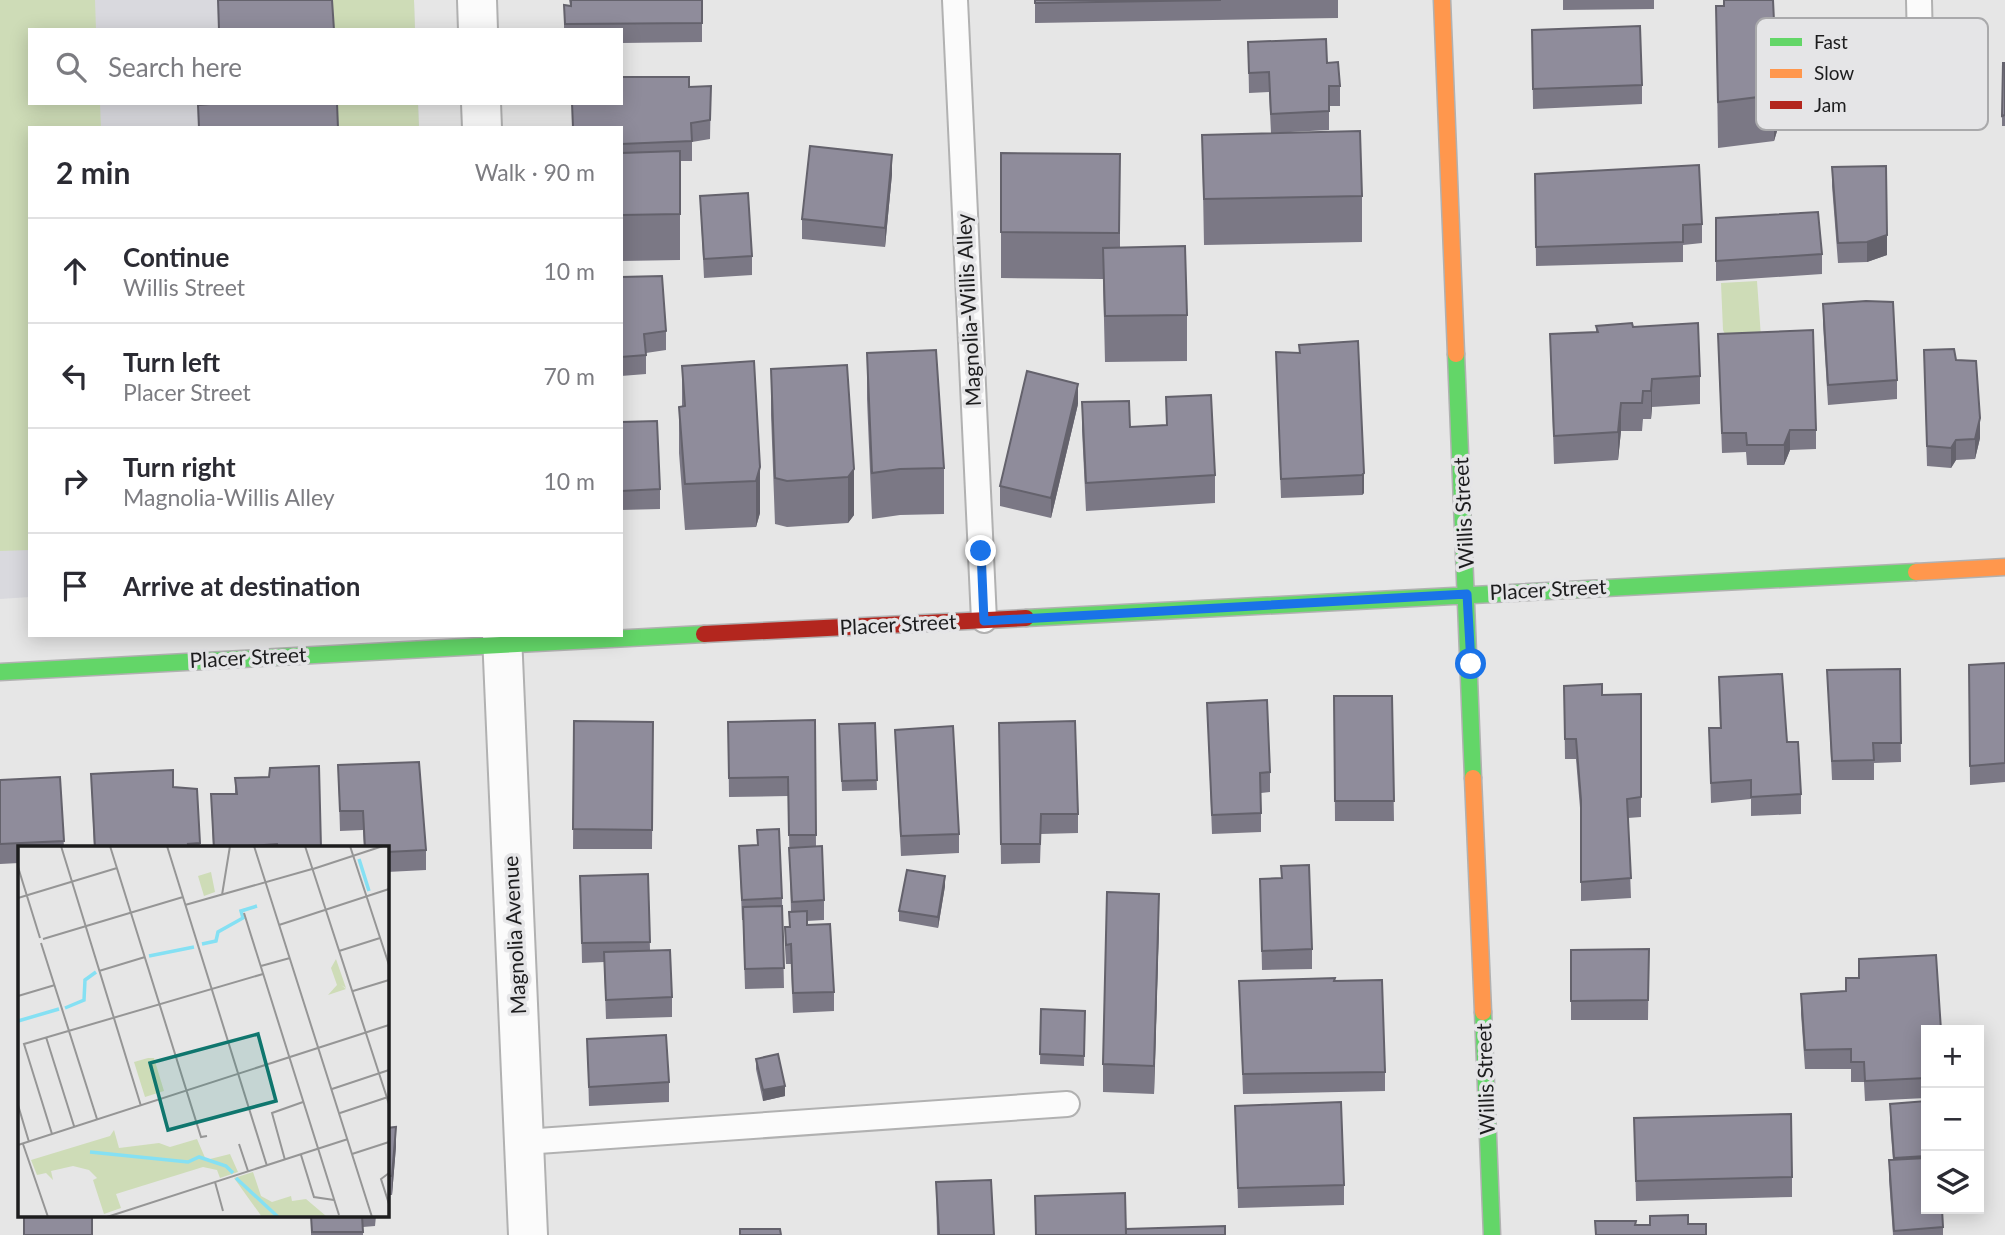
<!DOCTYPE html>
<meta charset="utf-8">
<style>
body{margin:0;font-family:Lato,sans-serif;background:#f2f2f3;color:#2b2b33}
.controls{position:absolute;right:21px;bottom:21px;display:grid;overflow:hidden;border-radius:0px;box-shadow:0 4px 18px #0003}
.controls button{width:63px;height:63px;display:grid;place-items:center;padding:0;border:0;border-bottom:2px solid #e1e1e2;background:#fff;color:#2b2b33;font:35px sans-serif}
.stop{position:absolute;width:21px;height:21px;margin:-16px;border:5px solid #1a73e8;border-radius:50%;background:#fff}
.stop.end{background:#1a73e8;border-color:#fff;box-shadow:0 2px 7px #0008}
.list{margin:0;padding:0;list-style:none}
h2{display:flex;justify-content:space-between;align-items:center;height:91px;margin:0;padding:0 28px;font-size:30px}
h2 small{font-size:23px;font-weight:400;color:#7c7c81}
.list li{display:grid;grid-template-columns:46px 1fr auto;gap:21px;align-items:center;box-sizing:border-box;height:105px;padding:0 28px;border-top:2px solid #e1e1e2}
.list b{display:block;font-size:26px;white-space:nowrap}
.list p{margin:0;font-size:23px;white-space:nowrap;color:#7c7c81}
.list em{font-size:23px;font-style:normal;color:#7c7c81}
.icon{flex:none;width:38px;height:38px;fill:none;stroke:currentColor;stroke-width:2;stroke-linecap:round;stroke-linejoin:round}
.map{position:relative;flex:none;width:2005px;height:1235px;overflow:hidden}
.search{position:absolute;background:#fff;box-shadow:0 4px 18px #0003;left:28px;top:28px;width:595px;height:77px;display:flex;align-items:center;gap:18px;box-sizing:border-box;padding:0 24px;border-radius:0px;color:#7c7c81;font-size:26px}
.panel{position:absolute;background:#fff;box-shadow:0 4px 18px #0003;left:28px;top:126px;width:595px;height:511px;border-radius:0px}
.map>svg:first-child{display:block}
</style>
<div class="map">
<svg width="2005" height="1235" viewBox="0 0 2005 1235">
<rect width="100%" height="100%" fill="#e6e6e6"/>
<path fill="#d9d9de" d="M 0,0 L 414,0 L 415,30 L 30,30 L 30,103 L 418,103 L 419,128 L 30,128 L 30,597 L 0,599 Z"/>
<path fill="#cedcb7" d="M 0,0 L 95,0 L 96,30 L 30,30 L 30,103 L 100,103 L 101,128 L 30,128 L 30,550 L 0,551 Z
M 331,0 L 414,0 L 415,30 L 333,30 Z
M 336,103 L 418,103 L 419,128 L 337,128 Z
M 1757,281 L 1761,337 L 1725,334 L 1723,330 L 1721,283 Z"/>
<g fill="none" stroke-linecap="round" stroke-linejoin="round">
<g stroke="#b1b1b1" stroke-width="28">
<path id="lane" d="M 955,0 L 984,620
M 1919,0 L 1921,87
M 524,1142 L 1067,1104"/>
</g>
<g stroke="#b1b1b1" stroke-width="42">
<path id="street" d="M 477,0 L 478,30
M 481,103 L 482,128
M 502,635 L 528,1235"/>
</g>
<g stroke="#b1b1b1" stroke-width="19">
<path id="fast" d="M 1456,354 L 1473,778
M 1026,618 L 1916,572
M 0,672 L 704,634
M 1483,1012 L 1492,1235"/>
</g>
<g stroke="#b1b1b1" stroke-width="19">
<path id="slow" d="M 1442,0 L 1456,354
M 1916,572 L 2005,567
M 1473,778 L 1483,1012"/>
</g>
<g stroke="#b1b1b1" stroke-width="19">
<path id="jam" d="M 704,634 L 1026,618"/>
</g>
<use href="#lane" stroke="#fbfbfb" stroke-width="24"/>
<use href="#street" stroke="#fbfbfb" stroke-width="38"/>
<use href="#fast" stroke="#63d668" stroke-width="16"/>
<use href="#slow" stroke="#ff974d" stroke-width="16"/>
<use href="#jam" stroke="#b3261e" stroke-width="16"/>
</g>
<path fill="#7b7885" d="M 569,0 L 702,0 L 702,42 L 621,43 L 621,30 L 564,30 L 564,5 L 570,5 Z
M 1035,0 L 1338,0 L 1338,18 L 1035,23 Z
M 1563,0 L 1654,0 L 1654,9 L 1563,10 Z
M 1773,0 L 1777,131 L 1774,141 L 1718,148 L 1716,6 Z
M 1532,30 L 1642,85 L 1642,104 L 1533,109 Z
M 1248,42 L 1327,63 L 1340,86 L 1340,106 L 1329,106 L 1329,130 L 1271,133 L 1269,92 L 1249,93 Z
M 2005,63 L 2005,126 L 2002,126 L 2002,116 Z
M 711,86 L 710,139 L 692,142 L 692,161 L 680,161 L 680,260 L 621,261 L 621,128 L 689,87 Z
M 1202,135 L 1362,196 L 1362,242 L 1204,245 Z
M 1001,153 L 1120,154 L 1120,248 L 1187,315 L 1187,361 L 1105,362 L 1103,279 L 1001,278 Z
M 1832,167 L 1887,255 L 1867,262 L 1838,263 L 1832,186 Z
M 892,174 L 885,247 L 802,239 L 802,219 Z
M 1535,174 L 1702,224 L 1702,243 L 1683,245 L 1683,262 L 1536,266 Z
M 700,196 L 752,256 L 752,275 L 704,278 Z
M 1716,218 L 1822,254 L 1822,274 L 1716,281 Z
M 621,277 L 666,331 L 666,350 L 646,353 L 646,374 L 621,376 Z
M 1823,304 L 1897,380 L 1897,399 L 1828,405 L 1823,324 Z
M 1596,326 L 1633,327 L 1700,376 L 1700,404 L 1652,407 L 1651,419 L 1643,419 L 1642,431 L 1621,431 L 1618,460 L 1554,464 L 1550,334 L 1596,332 Z
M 1718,334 L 1816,430 L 1816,449 L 1790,450 L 1784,465 L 1747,465 L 1746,452 L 1722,453 Z
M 1358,341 L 1364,493 L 1362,495 L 1281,498 L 1276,352 L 1299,353 L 1299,345 Z
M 1924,350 L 1956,360 L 1980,438 L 1975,459 L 1956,460 L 1951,468 L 1927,466 Z
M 867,353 L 944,468 L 944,514 L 900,515 L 872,519 L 867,399 Z
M 754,361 L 760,513 L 756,527 L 685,530 L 679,453 L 679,407 L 682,407 L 682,366 Z
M 847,365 L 854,515 L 848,523 L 787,527 L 775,524 L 771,415 L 771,369 Z
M 1166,397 L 1215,475 L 1215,503 L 1086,511 L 1082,430 L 1082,402 L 1130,427 L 1166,425 Z
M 1078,404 L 1051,518 L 1000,506 L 1000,486 Z
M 621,422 L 660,489 L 660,509 L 621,510 Z
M 2005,663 L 2005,782 L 1970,785 L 1969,665 Z
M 1900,669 L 1901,762 L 1874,763 L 1874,780 L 1832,780 L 1827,670 Z
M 1719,677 L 1787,742 L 1801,794 L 1801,814 L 1751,816 L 1751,799 L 1711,803 L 1709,728 L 1720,728 Z
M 1564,686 L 1602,695 L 1641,694 L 1641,817 L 1628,818 L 1631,898 L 1581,901 L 1581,820 L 1576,759 L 1565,759 Z
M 1334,696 L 1392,696 L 1394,821 L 1335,821 Z
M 1207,703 L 1270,772 L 1270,792 L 1261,793 L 1261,832 L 1212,834 Z
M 815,720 L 816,847 L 824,900 L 824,920 L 807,921 L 807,925 L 834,992 L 834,1011 L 793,1013 L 791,964 L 786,964 L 785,947 L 785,927 L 789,927 L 789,912 L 791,912 L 788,796 L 729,797 L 728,722 Z
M 574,721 L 653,722 L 652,849 L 573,849 Z
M 875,723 L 877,790 L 842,791 L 839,724 Z
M 999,723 L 1078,814 L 1078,833 L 1041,834 L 1040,863 L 1001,864 Z
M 895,730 L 959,834 L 959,853 L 901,856 Z
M 338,765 L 426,850 L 426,870 L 387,872 L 387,848 L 364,848 L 363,830 L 340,831 Z
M 91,774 L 173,787 L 197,789 L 200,848 L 94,848 Z
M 60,777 L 64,848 L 19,848 L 19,863 L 0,864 L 0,780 Z
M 235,778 L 321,848 L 213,848 L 211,794 L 235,794 Z
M 739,846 L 782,898 L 784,988 L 745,989 L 743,920 L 742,920 Z
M 1281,866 L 1312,949 L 1312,969 L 1262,970 L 1260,879 L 1281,878 Z
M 648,874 L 650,950 L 672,997 L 672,1017 L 606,1019 L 604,962 L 582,963 L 580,876 Z
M 945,886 L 938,928 L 899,921 L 899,911 Z
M 1159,922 L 1154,1094 L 1103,1092 L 1103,1064 Z
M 1649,949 L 1648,1020 L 1571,1020 L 1571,950 Z
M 1239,981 L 1335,981 L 1385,1072 L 1385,1091 L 1243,1094 Z
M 1801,994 L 1926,1030 L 1926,1098 L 1865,1101 L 1864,1082 L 1851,1082 L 1851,1069 L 1805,1069 L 1801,1014 Z
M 1041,1009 L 1085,1011 L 1084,1066 L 1040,1064 Z
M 387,1038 L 388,1053 L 388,1073 L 387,1073 Z
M 587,1039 L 669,1082 L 669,1102 L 589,1106 Z
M 756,1059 L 785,1096 L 763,1101 L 756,1069 Z
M 1926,1101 L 1926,1209 L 1943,1227 L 1943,1235 L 1893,1235 L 1889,1180 L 1889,1160 L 1893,1160 L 1890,1123 L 1890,1104 Z
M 1235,1106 L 1344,1185 L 1344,1205 L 1238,1208 Z
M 1634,1118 L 1792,1177 L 1792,1197 L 1636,1201 Z
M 387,1128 L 396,1146 L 392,1195 L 387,1195 Z
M 936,1182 L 994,1235 L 937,1235 Z
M 311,1216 L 376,1216 L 375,1226 L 363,1227 L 363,1235 L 311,1235 Z"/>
<path fill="#64626c" d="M 1777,85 L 1777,131 L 1774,141 L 1774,95 Z
M 892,155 L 892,174 L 885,247 L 885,228 Z
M 1887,235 L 1887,255 L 1867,262 L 1867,242 Z
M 1652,379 L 1652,407 L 1651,419 L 1651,391 Z
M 1078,384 L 1078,404 L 1051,518 L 1051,498 Z
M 1621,403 L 1621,431 L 1618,460 L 1618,432 Z
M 1980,418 L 1980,438 L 1975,459 L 1975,439 Z
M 1790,430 L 1790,450 L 1784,465 L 1784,445 Z
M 1956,440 L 1956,460 L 1951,468 L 1951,448 Z
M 760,467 L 760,513 L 756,527 L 756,481 Z
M 854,469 L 854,515 L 848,523 L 848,477 Z
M 1364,473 L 1364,493 L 1362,495 L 1362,475 Z
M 945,876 L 945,886 L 938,928 L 938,917 Z
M 1159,894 L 1159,922 L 1154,1094 L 1154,1066 Z
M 785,1086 L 785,1096 L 763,1101 L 763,1090 Z
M 396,1127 L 396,1146 L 392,1195 L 392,1176 Z"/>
<path fill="#8f8c9b" stroke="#64626c" stroke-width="2" d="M 218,0 L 332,0 L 334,30 L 219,30 Z
M 571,0 L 702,0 L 702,23 L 565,24 L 564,5 L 571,6 Z
M 1035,0 L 1221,0 L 1035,3 Z
M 1724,0 L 1773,0 L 1777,85 L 1774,95 L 1718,102 L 1716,6 L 1724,6 Z
M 1640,26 L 1642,85 L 1533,89 L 1532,30 Z
M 1326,39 L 1327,63 L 1338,62 L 1340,86 L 1329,86 L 1329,111 L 1271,114 L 1269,72 L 1249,73 L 1248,42 Z
M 2003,63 L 2005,63 L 2005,115 L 2002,116 Z
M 621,77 L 689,77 L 689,87 L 711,86 L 710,120 L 691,123 L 692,141 L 621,144 L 621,128 L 573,128 L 572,103 L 621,103 Z
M 222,103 L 337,103 L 338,128 L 199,128 L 198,105 Z
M 1360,131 L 1362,196 L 1204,199 L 1202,135 Z
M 810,146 L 892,155 L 885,228 L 802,219 Z
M 680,151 L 680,214 L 621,215 L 621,153 Z
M 1001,153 L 1120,154 L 1119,233 L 1001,232 Z
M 1699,165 L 1702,224 L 1683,225 L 1683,242 L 1536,247 L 1535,174 Z
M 1886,166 L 1887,235 L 1867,242 L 1838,243 L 1832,167 Z
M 748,193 L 752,256 L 704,259 L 700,196 Z
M 1818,212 L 1822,254 L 1716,261 L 1716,218 Z
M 1185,246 L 1187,315 L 1105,316 L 1103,248 Z
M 662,276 L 666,331 L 644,334 L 646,355 L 621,357 L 621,277 Z
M 1866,301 L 1893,302 L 1897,380 L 1828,385 L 1823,304 Z
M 1632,323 L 1633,327 L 1698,323 L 1700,376 L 1652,379 L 1651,391 L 1643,391 L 1642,403 L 1621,403 L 1618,432 L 1554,436 L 1550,334 L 1598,332 L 1596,326 Z
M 1813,330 L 1816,430 L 1790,430 L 1784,445 L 1747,445 L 1746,433 L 1722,433 L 1718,334 Z
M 1358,341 L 1364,473 L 1362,475 L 1281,479 L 1276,352 L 1300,353 L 1299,345 Z
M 1954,349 L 1956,360 L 1976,361 L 1980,418 L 1975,439 L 1956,440 L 1951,448 L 1927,446 L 1924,350 Z
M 936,350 L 944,468 L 900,469 L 872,473 L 867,353 Z
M 754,361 L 760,467 L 756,481 L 685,484 L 679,407 L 685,406 L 682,366 Z
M 847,365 L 854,469 L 848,477 L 787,481 L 775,478 L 771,369 Z
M 1027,371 L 1078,384 L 1051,498 L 1000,486 Z
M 1211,395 L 1215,475 L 1086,483 L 1082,402 L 1129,401 L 1130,427 L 1167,425 L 1166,397 Z
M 657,421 L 660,489 L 621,491 L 621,422 Z
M 2005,663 L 2005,763 L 1970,766 L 1969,665 Z
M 1900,669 L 1901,743 L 1873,743 L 1874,760 L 1832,761 L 1827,670 Z
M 1782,674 L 1787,742 L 1798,742 L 1801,794 L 1751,797 L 1751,780 L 1711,783 L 1709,728 L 1721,728 L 1719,677 Z
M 1602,684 L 1602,695 L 1641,694 L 1641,797 L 1627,799 L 1631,878 L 1581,882 L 1581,800 L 1576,739 L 1565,739 L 1564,686 Z
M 1334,696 L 1392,696 L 1394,801 L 1335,801 Z
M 1267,700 L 1270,772 L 1260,773 L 1261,813 L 1212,815 L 1207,703 Z
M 815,720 L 816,835 L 789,835 L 788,777 L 729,778 L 728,722 Z
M 574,721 L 653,722 L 652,830 L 573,829 Z
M 1075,721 L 1078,814 L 1041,814 L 1040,844 L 1001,844 L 999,723 Z
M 875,723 L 877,780 L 842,781 L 839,724 Z
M 953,726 L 959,834 L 901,836 L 895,730 Z
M 419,762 L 426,850 L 387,852 L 387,848 L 365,848 L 363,811 L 340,811 L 338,765 Z
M 319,766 L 321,848 L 278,848 L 277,844 L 249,846 L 249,848 L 214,848 L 211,794 L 237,794 L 235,778 L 269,777 L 270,768 Z
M 173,770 L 173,787 L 197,789 L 200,843 L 188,844 L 189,848 L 95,848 L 91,774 Z
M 60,777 L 64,841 L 0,844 L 0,780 Z
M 779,829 L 782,898 L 742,900 L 739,846 L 758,845 L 757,830 Z
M 822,846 L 824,900 L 792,902 L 789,848 Z
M 1309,865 L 1312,949 L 1262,951 L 1260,879 L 1282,878 L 1281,866 Z
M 907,870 L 945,876 L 938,917 L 899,911 Z
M 648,874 L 650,942 L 582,943 L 580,876 Z
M 1107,892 L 1159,894 L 1154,1066 L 1103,1064 Z
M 782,906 L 784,968 L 745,969 L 743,907 Z
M 807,911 L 807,925 L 830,924 L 834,992 L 793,993 L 791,944 L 786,945 L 785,927 L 790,927 L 789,912 Z
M 1649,949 L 1648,1000 L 1571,1001 L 1571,950 Z
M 670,950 L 672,997 L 606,1000 L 604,952 Z
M 1936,955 L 1941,1030 L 1926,1030 L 1926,1078 L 1865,1081 L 1864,1062 L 1851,1062 L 1851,1049 L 1805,1050 L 1801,994 L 1846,991 L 1846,978 L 1859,978 L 1859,959 Z
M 1335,978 L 1334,981 L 1382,980 L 1385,1072 L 1243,1074 L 1239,981 Z
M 1041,1009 L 1085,1011 L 1084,1056 L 1040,1054 Z
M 666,1035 L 669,1082 L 589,1087 L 587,1039 Z
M 778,1054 L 785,1086 L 763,1090 L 756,1059 Z
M 1926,1101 L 1926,1156 L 1894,1158 L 1890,1104 Z
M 1341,1102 L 1344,1185 L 1238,1188 L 1235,1106 Z
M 1791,1114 L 1792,1177 L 1636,1181 L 1634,1118 Z
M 396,1127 L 392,1176 L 387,1176 L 387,1128 Z
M 1926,1158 L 1926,1209 L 1942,1209 L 1943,1227 L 1894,1231 L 1889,1160 Z
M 991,1180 L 994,1235 L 939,1235 L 936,1182 Z
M 1125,1193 L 1126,1235 L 1036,1235 L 1035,1196 Z
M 1688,1215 L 1688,1224 L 1706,1224 L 1706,1235 L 1596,1235 L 1595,1221 L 1636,1221 L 1635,1225 L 1650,1225 L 1650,1216 Z
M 24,1216 L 92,1216 L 92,1235 L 24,1235 Z
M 311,1216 L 362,1216 L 363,1232 L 312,1232 Z
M 1225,1226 L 1225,1235 L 1126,1235 L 1126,1229 Z
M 740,1229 L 780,1229 L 781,1235 L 740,1235 Z"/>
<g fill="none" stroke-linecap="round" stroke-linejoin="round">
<path stroke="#1a73e8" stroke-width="9" d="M 981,551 L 984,621 L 1467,594 L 1471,664"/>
</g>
<g text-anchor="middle" stroke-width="7" stroke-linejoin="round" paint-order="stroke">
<g font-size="21" fill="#1d1d1e" stroke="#e5e5e7">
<text transform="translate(969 310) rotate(-93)" y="7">Magnolia-Willis Alley</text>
<text transform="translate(1464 513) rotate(-93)" y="7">Willis Street</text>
<text transform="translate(1548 590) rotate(-3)" y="7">Placer Street</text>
<text transform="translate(898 625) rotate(-3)" y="7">Placer Street</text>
<text transform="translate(248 658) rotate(-3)" y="7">Placer Street</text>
<text transform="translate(515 935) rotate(-93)" y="7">Magnolia Avenue</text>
<text transform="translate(1486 1079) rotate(-92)" y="7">Willis Street</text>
</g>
</g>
<g transform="translate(18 846)">
<rect width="371" height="371" fill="#e6e6e6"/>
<path d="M 193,26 L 197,46 L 186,50 L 180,30 ZM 318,113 L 328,142 L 323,139 L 328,143 L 310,149 L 319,139 L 313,122 ZM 130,212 L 136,212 L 146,245 L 127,251 L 116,216 ZM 96,284 L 101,302 L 141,297 L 152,301 L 179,293 L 188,314 L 212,308 L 220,326 L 202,332 L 199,324 L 185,321 L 98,348 L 103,362 L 86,368 L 75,334 L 79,332 L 71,324 L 55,320 L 33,325 L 35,334 L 28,327 L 19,329 L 13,314 L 92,290 ZM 235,326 L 243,350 L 254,356 L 273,350 L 274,355 L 288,353 L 308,370 L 322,371 L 244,371 L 216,332 Z" fill="#cedcb7"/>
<path fill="none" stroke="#85e0f3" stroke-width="3.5" d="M 341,13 L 351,45M 184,98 L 198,95 L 200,86 L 225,72 L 223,65 L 239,60M 131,110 L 176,101M 47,162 L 66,154 L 67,134 L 78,126M 0,175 L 41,163M 72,306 L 170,316 L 181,311 L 208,320 L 215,327M 218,332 L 260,371"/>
<path fill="none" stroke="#969696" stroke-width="2" d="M 43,0 L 123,260M 92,0 L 183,291 L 189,290M 149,0 L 249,320M 236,0 L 354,371M 287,0 L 371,258M 332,0 L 371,119M 0,21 L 22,92M 295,23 L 365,0M 204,49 L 212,0M 0,52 L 99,22M 167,59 L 294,23M 226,67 L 321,369M 261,79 L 371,43M 25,93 L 165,51M 23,97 L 79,273M 321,105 L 362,92M 243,120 L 272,112M 81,125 L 127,111M 335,145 L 371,134M 0,150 L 37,139M 28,191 L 56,280M 314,243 L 371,224M 0,259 L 11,296M 322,267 L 370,251M 34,288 L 6,198 L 245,128M 5,298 L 30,371M 221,298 L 230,325M 0,299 L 371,179M 334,308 L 371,296M 283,309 L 296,351 L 316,354M 267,314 L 254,267 L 285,256M 371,327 L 363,333 L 371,358M 197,336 L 205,365M 89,371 L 330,293"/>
<path fill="#0f766e" fill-opacity="0.15" stroke="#0f766e" stroke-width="3.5" d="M 240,188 L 258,255 L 150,284 L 132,217 Z"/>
<rect width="371" height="371" fill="none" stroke="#1d1d1e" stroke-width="3.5"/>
</g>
<rect x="1756" y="18" width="232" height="112" rx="10" fill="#e5e5e7" stroke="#a9a9ab" stroke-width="2"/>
<rect x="1770" y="38" width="32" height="8" fill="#63d668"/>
<rect x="1770" y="69" width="32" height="9" fill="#ff974d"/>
<rect x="1770" y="101" width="32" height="8" fill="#b3261e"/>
<g font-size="19" fill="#1d1d1e">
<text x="1814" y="49">Fast</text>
<text x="1814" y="80">Slow</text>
<text x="1814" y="112">Jam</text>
</g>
</svg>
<div class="controls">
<button>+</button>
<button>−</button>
<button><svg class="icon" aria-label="layers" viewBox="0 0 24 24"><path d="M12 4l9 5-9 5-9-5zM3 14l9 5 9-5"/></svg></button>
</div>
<div class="stop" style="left:1471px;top:664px"></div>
<div class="stop end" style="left:981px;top:551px"></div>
<div class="search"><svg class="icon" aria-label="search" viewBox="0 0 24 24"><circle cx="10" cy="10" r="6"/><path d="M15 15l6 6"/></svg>Search here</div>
<section class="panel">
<h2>2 min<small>Walk · 90 m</small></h2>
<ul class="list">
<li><svg class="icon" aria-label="ahead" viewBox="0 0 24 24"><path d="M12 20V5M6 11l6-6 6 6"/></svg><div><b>Continue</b><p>Willis Street</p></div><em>10 m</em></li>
<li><svg class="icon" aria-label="left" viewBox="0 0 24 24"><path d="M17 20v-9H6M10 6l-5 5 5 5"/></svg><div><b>Turn left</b><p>Placer Street</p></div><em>70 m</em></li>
<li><svg class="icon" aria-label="right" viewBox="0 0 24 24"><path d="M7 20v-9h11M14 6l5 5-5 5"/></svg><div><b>Turn right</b><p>Magnolia-Willis Alley</p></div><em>10 m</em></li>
<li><svg class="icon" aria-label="arrive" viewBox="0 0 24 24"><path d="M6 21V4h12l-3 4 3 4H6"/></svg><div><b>Arrive at destination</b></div></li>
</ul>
</section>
</div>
